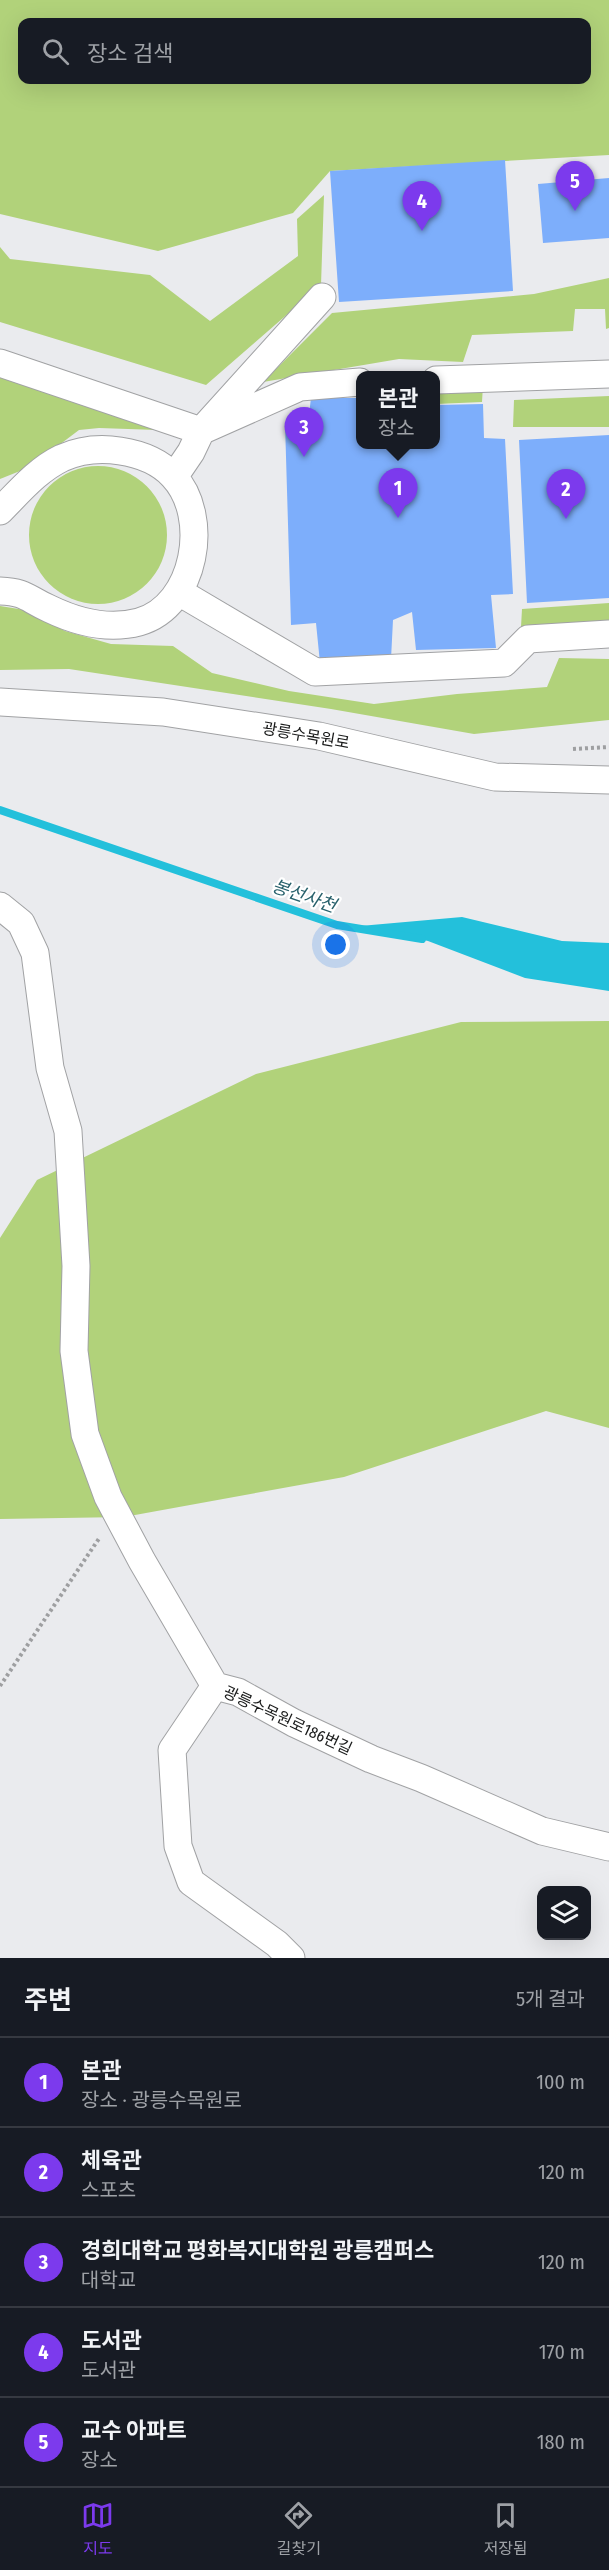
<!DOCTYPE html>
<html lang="ko">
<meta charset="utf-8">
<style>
body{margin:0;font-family:"Fira Sans Condensed","Noto Sans KR",sans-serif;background:#242831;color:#f1f3f6}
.controls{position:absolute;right:18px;bottom:18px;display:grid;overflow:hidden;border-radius:12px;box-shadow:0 6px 24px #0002}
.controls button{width:54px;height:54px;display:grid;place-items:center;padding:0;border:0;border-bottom:2px solid #363941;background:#171b24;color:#f1f3f6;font:30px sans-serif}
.you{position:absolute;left:336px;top:945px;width:21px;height:21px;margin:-15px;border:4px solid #fff;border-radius:50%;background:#1a73e8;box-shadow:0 0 0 9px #1a73e833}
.badge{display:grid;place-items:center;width:39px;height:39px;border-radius:50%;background:#7c3aed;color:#fff;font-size:20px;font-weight:700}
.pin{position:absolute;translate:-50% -50px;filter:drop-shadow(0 2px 3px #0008)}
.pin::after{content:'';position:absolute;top:32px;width:21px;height:18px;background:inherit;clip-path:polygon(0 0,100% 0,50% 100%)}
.popup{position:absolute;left:356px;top:371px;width:84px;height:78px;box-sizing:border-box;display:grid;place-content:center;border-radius:12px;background:#171b24;filter:drop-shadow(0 2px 4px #0005);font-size:20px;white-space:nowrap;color:#9ea1a6}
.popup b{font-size:22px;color:#f1f3f6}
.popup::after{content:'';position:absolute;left:50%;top:100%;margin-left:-12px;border:12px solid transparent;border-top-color:#171b24}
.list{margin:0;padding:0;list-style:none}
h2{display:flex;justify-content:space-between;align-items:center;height:78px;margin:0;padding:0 24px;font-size:26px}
h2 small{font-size:20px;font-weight:400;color:#9ea1a6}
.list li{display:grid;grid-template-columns:39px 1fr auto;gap:18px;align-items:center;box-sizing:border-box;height:90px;padding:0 24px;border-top:2px solid #363941}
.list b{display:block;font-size:22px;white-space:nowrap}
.list p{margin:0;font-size:20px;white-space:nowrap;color:#9ea1a6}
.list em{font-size:20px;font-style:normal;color:#9ea1a6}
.icon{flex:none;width:33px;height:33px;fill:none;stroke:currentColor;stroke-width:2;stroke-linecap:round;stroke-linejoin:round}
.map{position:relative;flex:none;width:609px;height:1958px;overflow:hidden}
.search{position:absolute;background:#171b24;box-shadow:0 6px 24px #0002;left:18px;right:18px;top:18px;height:66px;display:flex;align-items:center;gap:15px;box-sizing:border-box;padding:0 21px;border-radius:12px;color:#9ea1a6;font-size:22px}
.sheet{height:528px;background:#171b24}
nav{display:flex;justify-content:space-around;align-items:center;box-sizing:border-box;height:84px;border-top:2px solid #363941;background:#171b24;font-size:16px;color:#9ea1a6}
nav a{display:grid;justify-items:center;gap:3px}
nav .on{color:#7c3aed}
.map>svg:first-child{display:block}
</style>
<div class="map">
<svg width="609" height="1958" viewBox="0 0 609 1958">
<rect width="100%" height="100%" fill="#eaebee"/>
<path fill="#b1d27a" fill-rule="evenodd" d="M 0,0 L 609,0 L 609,155 L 330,171 L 293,213 L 158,251 L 0,214 ZM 22,22 L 586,22 L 586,80 L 22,80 Z
M 324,195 L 321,285 L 206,385 L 0,322 L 0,247 L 10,259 L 150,275 L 210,321 L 298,256 L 297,219 Z
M 609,278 L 609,328 L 606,329 L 605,309 L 575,309 L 573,331 L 472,335 L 463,362 L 399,359 L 263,382 L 332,313 L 534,294 Z
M 0,366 L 171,416 L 157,430 L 99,428 L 79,430 L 30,467 L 0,479 Z
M 483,385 L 482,402 L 436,404 L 436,386 Z
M 609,396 L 609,427 L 513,427 L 514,400 Z
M29 535a69 69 0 1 1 138 0a69 69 0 1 1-138 0Z
M 609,603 L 609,621 L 521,627 L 522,609 Z
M 0,606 L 25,610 L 65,631 L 111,644 L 173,646 L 212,673 L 289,691 L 374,704 L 457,694 L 547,687 L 559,658 L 609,659 L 609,720 L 474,734 L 331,709 L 69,669 L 0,670 Z
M 609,1021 L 609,1428 L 546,1411 L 344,1477 L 124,1517 L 0,1519 L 0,1238 L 37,1180 L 256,1074 L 461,1022 Z"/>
<path fill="#23c0db" d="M 462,917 L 562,941 L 609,943 L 609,991 L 525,978 L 428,941 L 360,926 Z"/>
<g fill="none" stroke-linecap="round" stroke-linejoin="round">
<path stroke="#23c0db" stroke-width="8" d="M 0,810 L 337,925 L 422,939"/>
</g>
<path fill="#7daefb" d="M 505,160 L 513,291 L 339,302 L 330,171 Z
M 609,178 L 609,238 L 543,243 L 538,184 Z
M 311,398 L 360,398 L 360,444 L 436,444 L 436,405 L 483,404 L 484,438 L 505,439 L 513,594 L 491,595 L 496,648 L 416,650 L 412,612 L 393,620 L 391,659 L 320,663 L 316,623 L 291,625 L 285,423 L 308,423 Z
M 609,435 L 609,598 L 527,603 L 519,440 Z"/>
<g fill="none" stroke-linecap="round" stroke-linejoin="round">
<g stroke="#a1a2a4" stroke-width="29">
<path id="minor" d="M 0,363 L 201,431 L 300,387 L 360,382
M 436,380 L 609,374
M 174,477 L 191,452 L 201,431 L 322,297
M 0,511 C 19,492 37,470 62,458 C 80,450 101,448 120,451 C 140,454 159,461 173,476 C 211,516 196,606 139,622 C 109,630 77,622 50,609 C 27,599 27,592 0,591
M 179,592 L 315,672 L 504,663 L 528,639 L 609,634
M 0,702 L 163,712 L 319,736 L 495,777 L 609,780
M 0,906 L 21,923 L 35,953 L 50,1068 L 68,1131 L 76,1266 L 74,1351 L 85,1434 L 108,1497 L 142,1561 L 215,1686
M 215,1686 L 238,1692 L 294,1723 L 371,1759 L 421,1778 L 542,1831 L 609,1847
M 215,1686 L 172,1750 L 178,1846 L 191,1882 L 277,1944 L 291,1958"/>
</g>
<path stroke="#9e9fa1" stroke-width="4" stroke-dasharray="3 3" stroke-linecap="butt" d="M 573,749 L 609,747
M 0,1686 L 100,1537"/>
<use href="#minor" stroke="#fff" stroke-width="27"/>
</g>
<g text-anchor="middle" stroke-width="4.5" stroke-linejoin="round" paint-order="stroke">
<g font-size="16" fill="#191a1a" stroke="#fff">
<text transform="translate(306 735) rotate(10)" y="6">광릉수목원로</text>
<text transform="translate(288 1720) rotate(25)" y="6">광릉수목원로186번길</text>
</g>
<g font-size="18" font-style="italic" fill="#28616c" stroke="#fff">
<text transform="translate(304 896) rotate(19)" y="6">봉선사천</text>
</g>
</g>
</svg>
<div class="controls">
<button><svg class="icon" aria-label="layers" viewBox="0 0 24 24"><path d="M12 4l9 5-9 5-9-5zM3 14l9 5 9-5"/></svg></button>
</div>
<div class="you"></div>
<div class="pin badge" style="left:398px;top:518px">1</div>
<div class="popup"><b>본관</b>장소</div>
<div class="pin badge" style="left:566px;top:519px">2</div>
<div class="pin badge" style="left:304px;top:457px">3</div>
<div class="pin badge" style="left:422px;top:231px">4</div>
<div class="pin badge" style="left:575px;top:211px">5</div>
<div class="search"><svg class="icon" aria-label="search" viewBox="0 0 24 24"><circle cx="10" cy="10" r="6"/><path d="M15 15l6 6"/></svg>장소 검색</div>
</div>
<section class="sheet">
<h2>주변<small>5개 결과</small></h2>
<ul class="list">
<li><span class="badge">1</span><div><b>본관</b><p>장소 · 광릉수목원로</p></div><em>100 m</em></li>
<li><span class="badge">2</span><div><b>체육관</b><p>스포츠</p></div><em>120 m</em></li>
<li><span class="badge">3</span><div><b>경희대학교 평화복지대학원 광릉캠퍼스</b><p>대학교</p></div><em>120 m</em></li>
<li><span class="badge">4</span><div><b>도서관</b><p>도서관</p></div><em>170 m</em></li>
<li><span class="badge">5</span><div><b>교수 아파트</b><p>장소</p></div><em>180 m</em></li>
</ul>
</section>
<nav>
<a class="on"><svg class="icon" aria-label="map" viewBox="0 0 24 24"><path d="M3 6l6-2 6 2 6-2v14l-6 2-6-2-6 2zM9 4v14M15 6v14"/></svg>지도</a>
<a><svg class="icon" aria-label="directions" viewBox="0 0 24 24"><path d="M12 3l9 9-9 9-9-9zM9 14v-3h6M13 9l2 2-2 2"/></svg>길찾기</a>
<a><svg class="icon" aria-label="saved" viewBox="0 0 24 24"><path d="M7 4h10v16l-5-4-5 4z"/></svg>저장됨</a>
</nav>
